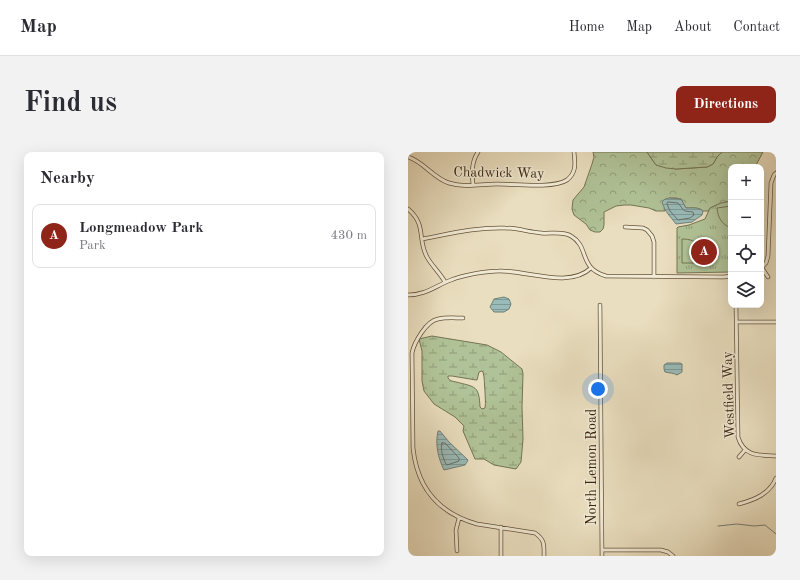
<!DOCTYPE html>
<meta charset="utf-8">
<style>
body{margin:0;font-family:"Old Standard TT",serif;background:#f2f2f3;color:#2b2b33}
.controls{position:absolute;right:12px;top:12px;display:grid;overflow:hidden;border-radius:8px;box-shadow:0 4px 16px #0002}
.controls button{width:36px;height:36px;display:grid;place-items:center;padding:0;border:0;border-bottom:1px solid #e1e1e2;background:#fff;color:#2b2b33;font:20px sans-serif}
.you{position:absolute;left:190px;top:237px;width:14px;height:14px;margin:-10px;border:3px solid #fff;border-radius:50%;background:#1a73e8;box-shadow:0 0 0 6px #1a73e833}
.badge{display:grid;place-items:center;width:26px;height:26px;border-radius:50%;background:#8f2418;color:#fff;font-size:13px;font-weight:700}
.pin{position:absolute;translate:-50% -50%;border:2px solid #fff;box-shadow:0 1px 4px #0006}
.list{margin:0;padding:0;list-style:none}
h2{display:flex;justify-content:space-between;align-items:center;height:52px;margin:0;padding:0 16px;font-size:17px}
h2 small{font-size:13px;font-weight:400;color:#7c7c81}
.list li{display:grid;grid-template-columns:26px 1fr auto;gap:12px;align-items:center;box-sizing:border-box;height:64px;margin:0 8px 8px;padding:0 8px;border:1px solid #e1e1e2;border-radius:8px}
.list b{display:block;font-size:15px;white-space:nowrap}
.list p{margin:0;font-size:13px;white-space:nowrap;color:#7c7c81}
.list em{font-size:13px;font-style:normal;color:#7c7c81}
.icon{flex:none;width:22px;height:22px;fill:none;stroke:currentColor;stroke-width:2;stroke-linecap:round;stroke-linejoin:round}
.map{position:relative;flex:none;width:368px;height:404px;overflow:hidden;border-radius:8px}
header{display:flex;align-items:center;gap:24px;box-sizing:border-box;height:56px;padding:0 20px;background:#fff;border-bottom:1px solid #e1e1e2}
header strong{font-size:19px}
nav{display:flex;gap:22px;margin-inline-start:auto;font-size:14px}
.intro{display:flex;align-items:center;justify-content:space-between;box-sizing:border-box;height:96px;padding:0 24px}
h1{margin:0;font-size:28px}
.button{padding:10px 18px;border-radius:8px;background:#8f2418;color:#fff;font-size:14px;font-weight:700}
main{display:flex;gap:24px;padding:0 24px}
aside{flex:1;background:#fff;border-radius:8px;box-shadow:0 4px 16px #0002}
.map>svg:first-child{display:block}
</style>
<header>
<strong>Map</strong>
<nav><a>Home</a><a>Map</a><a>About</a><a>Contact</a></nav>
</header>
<div class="intro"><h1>Find us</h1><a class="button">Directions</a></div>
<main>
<aside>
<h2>Nearby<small></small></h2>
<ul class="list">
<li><span class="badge">A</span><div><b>Longmeadow Park</b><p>Park</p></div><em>430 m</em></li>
</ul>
</aside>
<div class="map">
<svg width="368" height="404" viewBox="0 0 368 404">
<defs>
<pattern id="forest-crowns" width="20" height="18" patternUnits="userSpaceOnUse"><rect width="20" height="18" fill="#b0c297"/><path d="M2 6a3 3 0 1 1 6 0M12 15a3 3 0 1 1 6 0" fill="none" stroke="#909d7a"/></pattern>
<pattern id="wetland-marsh" width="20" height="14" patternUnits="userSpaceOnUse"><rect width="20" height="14" fill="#b0c297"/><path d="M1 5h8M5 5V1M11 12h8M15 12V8" fill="none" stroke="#909d7a"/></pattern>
<pattern id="park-tufts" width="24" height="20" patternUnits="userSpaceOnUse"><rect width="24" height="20" fill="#b0c297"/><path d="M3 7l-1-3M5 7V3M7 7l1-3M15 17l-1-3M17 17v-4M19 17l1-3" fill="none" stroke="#909d7a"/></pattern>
<pattern id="water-rules" width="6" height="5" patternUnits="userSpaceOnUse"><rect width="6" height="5" fill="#99bbb9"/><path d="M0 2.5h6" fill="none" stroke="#7e9895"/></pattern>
</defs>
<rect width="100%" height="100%" fill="#e9debf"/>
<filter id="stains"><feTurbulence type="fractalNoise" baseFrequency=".005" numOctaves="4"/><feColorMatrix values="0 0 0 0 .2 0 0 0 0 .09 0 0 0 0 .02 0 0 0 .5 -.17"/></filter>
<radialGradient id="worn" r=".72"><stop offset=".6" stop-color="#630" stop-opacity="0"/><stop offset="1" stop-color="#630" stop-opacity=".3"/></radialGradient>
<path fill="url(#forest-crowns)" stroke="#747453" d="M 185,0 L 239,0 L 248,13 L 268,17 L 299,15 L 305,12 L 309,5 L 314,0 L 355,0 L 347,15 L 323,15 L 323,49 C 315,51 304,53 300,59 L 295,59 C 291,55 284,56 278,56 L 273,47 L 268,46 L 261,46 L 256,57 L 257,59 L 248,59 L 241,56 L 223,53 L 216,53 L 208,54 L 196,60 L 196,73 L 195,77 L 192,80 L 187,80 L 182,78 L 178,72 L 166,63 L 164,57 L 165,48 L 176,35 L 184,12 L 186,5 Z"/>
<path fill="url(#wetland-marsh)" stroke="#747453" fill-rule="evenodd" d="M 239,0 L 314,0 L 309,5 L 305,12 L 299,15 L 268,17 L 258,16 L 248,13 Z
M 24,184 L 79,193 L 93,200 L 114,217 L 115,222 L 114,255 L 115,287 L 113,310 L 108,317 L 86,313 L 76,307 L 67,307 L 55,279 L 56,274 L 47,265 L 26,252 L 16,239 L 14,229 L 14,199 L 11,187 ZM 74,219 L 75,220 C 77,227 76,232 77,239 C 77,246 78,250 77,256 L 74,257 L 72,255 C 71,234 68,235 48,230 C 44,229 42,229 40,226 L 40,224 L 44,224 L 68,228 L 69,228 L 71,220 Z"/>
<path fill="url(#park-tufts)" stroke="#747453" d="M 323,49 L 323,120 L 269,121 L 269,76 L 270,75 L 281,73 L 297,67 L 302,56 L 313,51 Z"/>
<path fill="#b0c297" stroke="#747453" d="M 323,54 L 323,76 C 313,72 310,65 309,56 Z
M 274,87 C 290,87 297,96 297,111 L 274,111 Z"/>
<path fill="url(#water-rules)" stroke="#737f75" d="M 261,46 L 273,47 L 278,56 C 284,56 291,55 295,59 L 294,63 L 284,70 L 268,72 C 262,64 257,60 254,50 L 257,47 Z
M 96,145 L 101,147 L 103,152 L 101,157 L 96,160 L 86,160 L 82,155 L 86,147 Z
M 259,211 L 272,211 L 274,212 L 274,220 L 269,223 C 266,221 261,221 257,220 L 256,217 L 256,213 Z
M 30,279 L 32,279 L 41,290 L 60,308 L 59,310 L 57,313 L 36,318 C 30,306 27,292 30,279 Z"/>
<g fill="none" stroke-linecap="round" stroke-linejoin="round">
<path stroke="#697064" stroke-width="1" d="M 260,50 L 270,51 C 277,59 273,59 285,60 L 286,63 L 282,66 L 270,68 L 262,59 L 259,52 Z
M 34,291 L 37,291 L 51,306 L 51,309 L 39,313 L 38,312 C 35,306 32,297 34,291 Z"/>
<path stroke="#737f75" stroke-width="1" d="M 310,374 L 329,372 L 346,374 L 357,373 L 368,382"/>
<g stroke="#65533b" stroke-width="4.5">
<path id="street" d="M 0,5 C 16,10 25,26 41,31 C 57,36 73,32 89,32 C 106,32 145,37 159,28 C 169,20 167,11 166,0
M 65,33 C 64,21 63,11 70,0
M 0,57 C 19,73 9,87 19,105 C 24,114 32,121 37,130
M 217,75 L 235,76 L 239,78 L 244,84 L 246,90 L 246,125
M 14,87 C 41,82 69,75 97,76 C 109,76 121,80 133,81 C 143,82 155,79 163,84 C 182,95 170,116 198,124 L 316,125 L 323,124
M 353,116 L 358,111 L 360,104 L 363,31 L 366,23 L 368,21
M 354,116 L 360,125
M 0,143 C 18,143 27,134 43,128 C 55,123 78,119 91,119 C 118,118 161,137 183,116
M 192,153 L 194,404
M 328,153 L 330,285 C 336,305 351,303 368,304
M 55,166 C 47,166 38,165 30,167 C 18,169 6,191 4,201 L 5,296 C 9,335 30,361 69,372 L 127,381 C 137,388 136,393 136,404
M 329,170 L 368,170
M 331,305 L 337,298
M 331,352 C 346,348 362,342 368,326
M 93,375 L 93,404
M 194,398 L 253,398 L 260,400 L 265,404
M 49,399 L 48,378 L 51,366"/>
</g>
<use href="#street" stroke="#f1ead5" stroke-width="3"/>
</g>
<g text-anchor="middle" stroke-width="3" stroke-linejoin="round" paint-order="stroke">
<g font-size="14" fill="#39250f" stroke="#f1ead5">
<text transform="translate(91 20) rotate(1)" y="5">Chadwick Way</text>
<text transform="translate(320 243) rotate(-92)" y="5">Westfield Way</text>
<text transform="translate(183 315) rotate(-90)" y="5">North Lemon Road</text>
</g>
</g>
<rect width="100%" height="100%" filter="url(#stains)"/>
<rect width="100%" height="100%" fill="url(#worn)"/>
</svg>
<div class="controls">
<button>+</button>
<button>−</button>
<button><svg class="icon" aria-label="locate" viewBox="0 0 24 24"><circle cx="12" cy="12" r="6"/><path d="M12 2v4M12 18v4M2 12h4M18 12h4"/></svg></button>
<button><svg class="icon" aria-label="layers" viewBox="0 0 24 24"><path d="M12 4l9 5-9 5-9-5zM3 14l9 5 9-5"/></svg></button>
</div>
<div class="you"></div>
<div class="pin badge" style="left:296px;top:100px">A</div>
</div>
</main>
